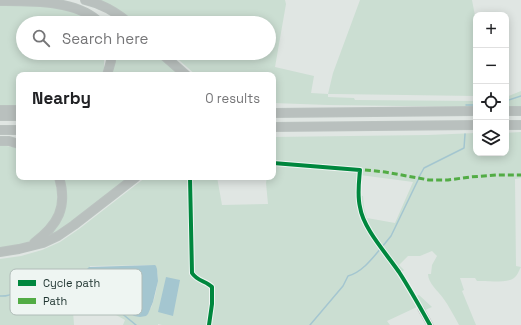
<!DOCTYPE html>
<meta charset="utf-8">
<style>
body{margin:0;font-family:"Space Grotesk",sans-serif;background:#f6f6f6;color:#202124}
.controls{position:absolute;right:12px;top:12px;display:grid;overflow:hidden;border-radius:8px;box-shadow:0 2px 10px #0003}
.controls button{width:36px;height:36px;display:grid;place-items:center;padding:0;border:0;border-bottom:1px solid #e0e0e0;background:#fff;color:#202124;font:20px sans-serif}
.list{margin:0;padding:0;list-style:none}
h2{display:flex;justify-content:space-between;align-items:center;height:52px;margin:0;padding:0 16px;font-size:17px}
h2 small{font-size:13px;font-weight:400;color:#757577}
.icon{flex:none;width:22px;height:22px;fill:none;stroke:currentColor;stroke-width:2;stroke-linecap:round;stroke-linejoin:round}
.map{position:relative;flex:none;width:521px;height:325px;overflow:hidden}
.search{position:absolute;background:#fff;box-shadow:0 2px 10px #0003;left:16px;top:16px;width:260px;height:44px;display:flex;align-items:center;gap:10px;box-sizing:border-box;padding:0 14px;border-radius:22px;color:#757577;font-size:15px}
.panel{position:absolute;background:#fff;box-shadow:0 2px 10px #0003;left:16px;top:72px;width:260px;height:108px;border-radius:8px}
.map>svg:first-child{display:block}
</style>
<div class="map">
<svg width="521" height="325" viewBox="0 0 521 325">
<rect width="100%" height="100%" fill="#e0e6e3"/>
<path fill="#cbded2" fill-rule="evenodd" d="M 96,0 L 285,0 L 286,4 L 275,67 L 314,76 L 311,93 L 328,94 L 333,73 L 360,0 L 472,0 L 476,21 L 476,96 L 334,94 L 328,94 L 328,97 L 354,98 L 355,100 L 476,101 L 476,107 L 328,105 L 273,103 L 273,75 L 196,75 L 171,53 L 269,53 L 269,23 L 135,23 L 114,7 Z
M 48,3 L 86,14 L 95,23 L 23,23 L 23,53 L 104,53 L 104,68 L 102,75 L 19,75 L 19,108 L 0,108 L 0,4 Z
M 113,53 L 157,53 L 182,75 L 109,75 Z
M 521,91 L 521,107 L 506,107 L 506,97 Z
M 521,132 L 521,178 L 515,179 L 516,266 L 521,267 C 519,270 518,275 514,278 C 508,283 486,281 477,281 L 475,278 L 460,278 L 464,290 L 462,291 L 476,325 L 459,325 C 454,316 449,306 443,298 C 438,291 428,283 428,274 L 431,274 L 432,265 L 437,256 L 432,251 L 420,256 L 408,256 L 399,265 L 404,270 L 402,272 L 416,296 L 419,295 L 432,307 L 423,311 L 393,263 L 391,264 L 398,273 L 417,307 L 387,321 L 390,325 L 162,325 L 158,324 L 158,325 L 123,325 L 125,320 L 109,311 L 98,302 L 77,290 L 74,291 L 72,297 L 74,325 L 0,325 L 0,259 L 21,256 L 42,250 L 60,242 L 79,229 L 146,177 L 217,177 L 222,205 L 268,204 L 266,183 L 267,177 L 273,177 L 273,137 L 428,135 L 476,133 L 476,153 L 506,153 L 506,133 ZM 360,175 L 413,182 L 395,223 L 367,218 L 364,208 L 363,196 L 359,195 ZM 154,265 C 162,273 155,298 151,308 L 134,316 L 114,303 L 87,282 L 90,266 ZM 34,277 L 39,278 L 48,283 L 66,289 L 68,305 L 30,302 L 20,290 L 27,282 Z
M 0,145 L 19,148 L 19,177 L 54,177 C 63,203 56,228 30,241 C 21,246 10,247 0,249 Z
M 61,177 L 134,177 L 72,224 L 43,240 L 54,230 L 60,220 Z"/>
<path fill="#a4c6d0" d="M 155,265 L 156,266 L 157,269 L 158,281 L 153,302 L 148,314 L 146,316 L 140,317 L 134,316 L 114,303 L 88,284 L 86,281 L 85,275 L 87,269 L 89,267 Z
M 166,277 L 180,280 L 173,316 L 158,312 Z"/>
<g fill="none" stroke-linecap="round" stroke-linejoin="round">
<path stroke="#a4c6d0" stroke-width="1.5" d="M 506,101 L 521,96
M 466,105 L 476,105
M 419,177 L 424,168 L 464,148 L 465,134
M 382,247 L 391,236 L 419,178
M 0,296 C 15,297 20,287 29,276 L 42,276 L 69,283 L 90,291 L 114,307 L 136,325
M 310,325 L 343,286 L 348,276 C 362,272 372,259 381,248"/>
<g stroke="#bdc3c0" stroke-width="7">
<path id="minor" d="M 421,309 L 430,325"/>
</g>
<g stroke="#bbc3c0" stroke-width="10">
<path id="highway" d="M 85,0 C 102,4 116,12 129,23
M 0,1 C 32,1 78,0 100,23
M 161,53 L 186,75
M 107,75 L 111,61 L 111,53
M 0,110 L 19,110
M 506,111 L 521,111
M 273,113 L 476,111
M 0,116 L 19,116
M 506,125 L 521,125
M 273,127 L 476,125
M 0,130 L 19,130
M 0,141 L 9,141 L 19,144
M 34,243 C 58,225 68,207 59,177
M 0,252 L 19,249 L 43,243 L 58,236 L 74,225 L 136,177"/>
</g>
<use href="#minor" stroke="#fafbfb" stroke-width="5.5"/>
<use href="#highway" stroke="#b9c0be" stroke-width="8"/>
<path stroke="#52ac45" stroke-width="3" stroke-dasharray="6 3" stroke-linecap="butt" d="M 356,169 L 385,172 L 429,180 L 448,180 L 470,177 L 496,175 L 521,175"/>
<g stroke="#eef5f2" stroke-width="6">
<path id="cycleway" d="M 273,163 L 360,170 C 359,182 357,195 360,207 C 363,228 386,253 399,272 C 410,289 420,307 430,325
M 190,177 L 192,273 C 197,281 206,281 212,287 L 212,304 L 209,325"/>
</g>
<use href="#cycleway" stroke="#00873e" stroke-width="4"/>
</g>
<rect x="10" y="269" width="132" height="46" rx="6" fill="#eef5f2" stroke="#b0bcb8" stroke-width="1"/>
<rect x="18" y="280" width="18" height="6" fill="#00873e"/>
<rect x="18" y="298" width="18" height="6" fill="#52ac45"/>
<g font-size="11" fill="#213632">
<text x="43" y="287">Cycle path</text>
<text x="43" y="305">Path</text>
</g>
</svg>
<div class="controls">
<button>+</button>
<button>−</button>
<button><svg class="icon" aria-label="locate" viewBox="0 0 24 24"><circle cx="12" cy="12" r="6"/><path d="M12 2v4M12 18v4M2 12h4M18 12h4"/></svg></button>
<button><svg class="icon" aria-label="layers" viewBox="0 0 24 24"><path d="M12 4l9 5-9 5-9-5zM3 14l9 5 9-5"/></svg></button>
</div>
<div class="search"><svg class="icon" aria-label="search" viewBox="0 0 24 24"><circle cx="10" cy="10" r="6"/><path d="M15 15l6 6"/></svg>Search here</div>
<section class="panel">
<h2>Nearby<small>0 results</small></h2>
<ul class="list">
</ul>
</section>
</div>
